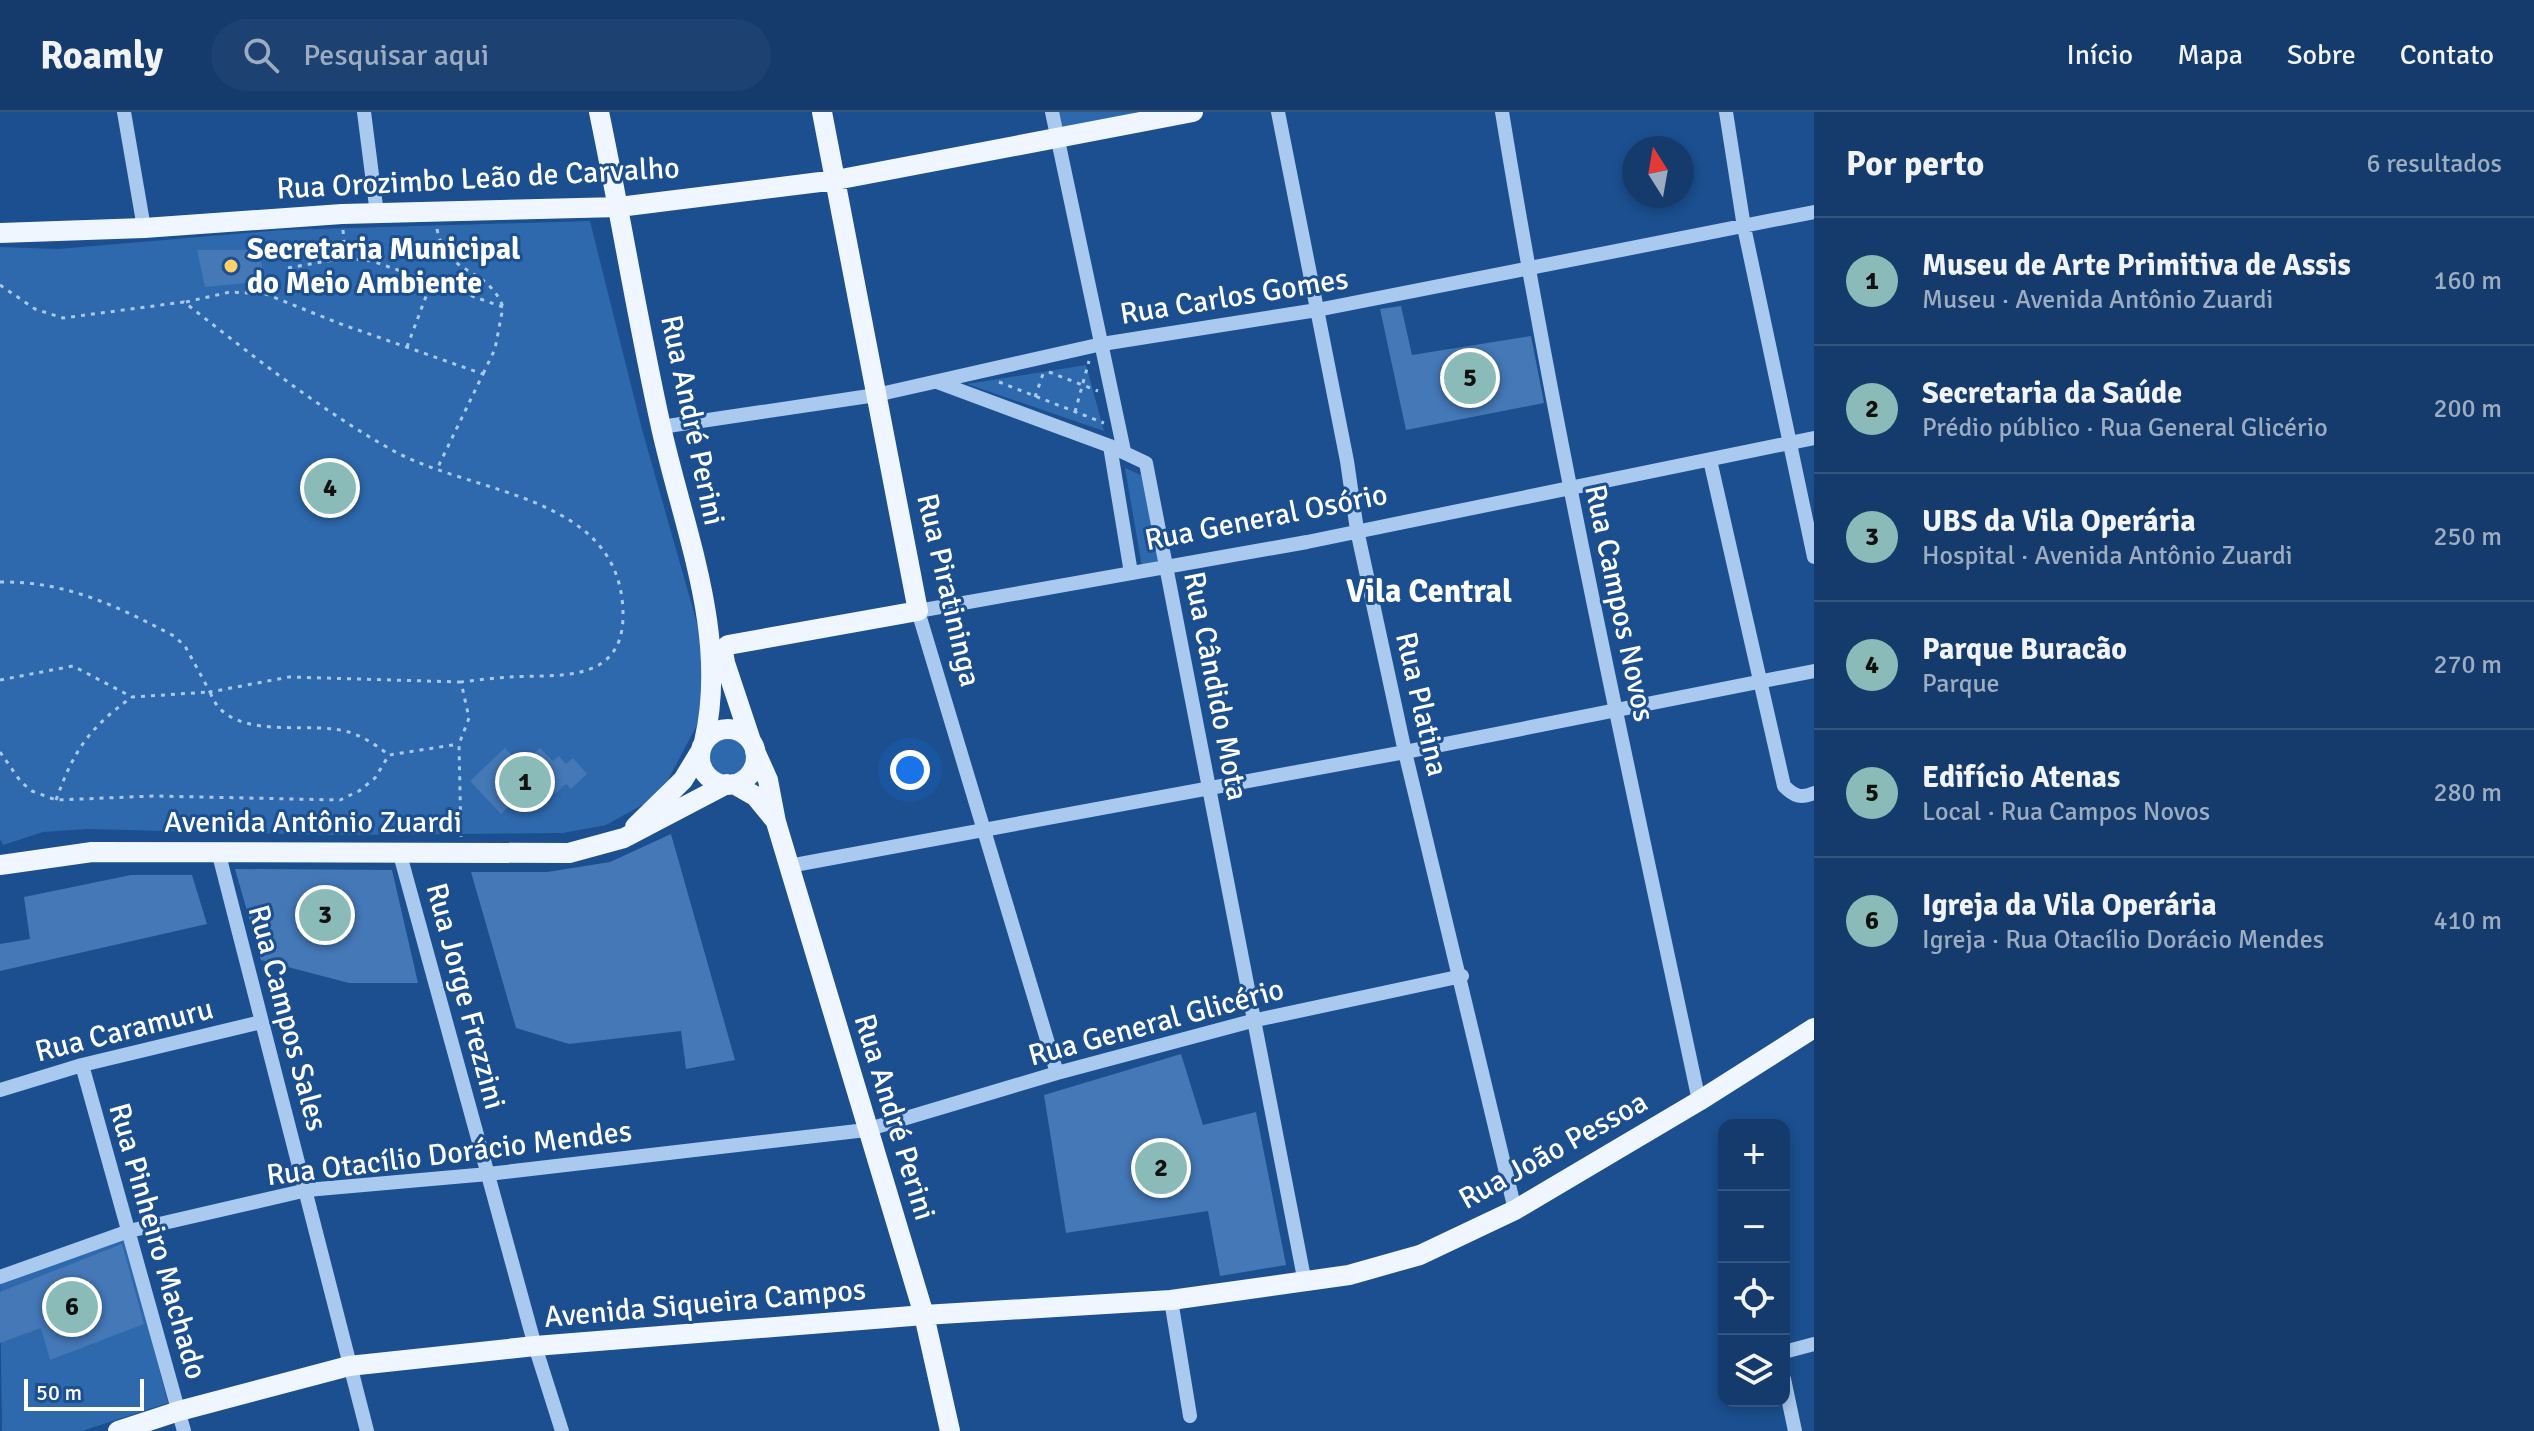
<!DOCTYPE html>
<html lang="pt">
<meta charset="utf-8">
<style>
body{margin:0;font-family:Signika,sans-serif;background:#1d4271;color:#f1f3f6}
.controls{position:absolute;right:24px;bottom:24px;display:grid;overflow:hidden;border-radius:16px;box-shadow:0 4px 12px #0003}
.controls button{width:72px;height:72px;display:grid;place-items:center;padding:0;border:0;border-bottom:2px solid #33557e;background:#143b6b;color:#f1f3f6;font:40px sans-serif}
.compass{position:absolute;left:1622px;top:24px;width:72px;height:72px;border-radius:50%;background:#143b6b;box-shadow:0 4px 12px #0003;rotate:349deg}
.scale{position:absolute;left:24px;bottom:20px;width:120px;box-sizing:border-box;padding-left:8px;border:4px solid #fff;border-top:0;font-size:22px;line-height:28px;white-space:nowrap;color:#fff;-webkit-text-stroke:6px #1b4f8f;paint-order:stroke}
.you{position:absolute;left:910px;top:658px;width:28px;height:28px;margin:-20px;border:6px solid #fff;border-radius:50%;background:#1a73e8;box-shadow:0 0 0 12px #1a73e833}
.badge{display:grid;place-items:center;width:52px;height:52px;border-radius:50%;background:#8bbbb9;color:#111;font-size:26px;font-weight:700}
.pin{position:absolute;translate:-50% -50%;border:4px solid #fff;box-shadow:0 2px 8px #0006}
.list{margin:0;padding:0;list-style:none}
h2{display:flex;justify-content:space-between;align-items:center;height:104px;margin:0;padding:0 32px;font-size:34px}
h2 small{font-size:26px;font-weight:400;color:#9dadc1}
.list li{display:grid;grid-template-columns:52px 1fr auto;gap:24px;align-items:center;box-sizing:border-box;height:128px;padding:0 32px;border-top:2px solid #33557e}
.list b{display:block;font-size:30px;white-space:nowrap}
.list p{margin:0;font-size:26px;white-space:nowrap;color:#9dadc1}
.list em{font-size:26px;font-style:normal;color:#9dadc1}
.icon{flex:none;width:44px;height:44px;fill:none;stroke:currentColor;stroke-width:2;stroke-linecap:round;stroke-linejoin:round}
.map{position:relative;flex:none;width:1814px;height:1319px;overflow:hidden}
header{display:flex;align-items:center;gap:48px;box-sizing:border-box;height:112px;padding:0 40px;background:#143b6b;border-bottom:2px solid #33557e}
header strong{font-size:38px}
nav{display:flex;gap:44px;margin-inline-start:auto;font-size:28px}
.search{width:560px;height:72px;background:#1d4271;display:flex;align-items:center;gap:20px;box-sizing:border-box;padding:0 28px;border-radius:44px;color:#9dadc1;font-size:30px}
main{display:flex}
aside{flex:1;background:#143b6b}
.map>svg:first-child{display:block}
</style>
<header>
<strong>Roamly</strong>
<div class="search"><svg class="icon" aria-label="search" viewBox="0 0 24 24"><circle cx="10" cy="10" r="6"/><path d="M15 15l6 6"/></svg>Pesquisar aqui</div>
<nav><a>Início</a><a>Mapa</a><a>Sobre</a><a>Contato</a></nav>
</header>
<main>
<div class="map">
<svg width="1814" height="1319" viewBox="0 0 1814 1319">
<rect width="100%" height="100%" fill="#1b4f8f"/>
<path fill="#2e69ad" d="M 1058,0 L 1142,0 L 1062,16 Z
M 590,109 L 643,321 L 702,529 L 704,575 L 697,613 L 668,668 L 646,691 L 606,713 L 563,721 L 331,723 L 87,717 L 43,720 L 3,733 L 0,727 L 0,135 L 58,137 L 282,118 Z
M 1086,253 L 1104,319 L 967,272 Z
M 1125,356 L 1141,363 L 1159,450 L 1142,455 Z
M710 645a19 19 0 1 1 38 0a19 19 0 1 1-38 0Z
M 125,1126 L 168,1291 L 82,1319 L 2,1319 L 0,1167 Z"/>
<path fill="#4478b7" d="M 197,138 L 258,138 L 266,169 L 205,175 Z
M 1401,194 L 1412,243 L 1531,224 L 1544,291 L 1406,318 L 1380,197 Z
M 505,636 L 521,653 L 540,636 L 553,649 L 559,644 L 566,652 L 573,646 L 587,662 L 571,677 L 566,672 L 555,682 L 550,677 L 531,694 L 520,683 L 501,702 L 470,669 Z
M 671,722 L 735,948 L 686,957 L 681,919 L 569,932 L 516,916 L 471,760 L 547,760 L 610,750 Z
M 235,757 L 392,758 L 418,871 L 349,871 L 261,848 Z
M 131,763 L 192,763 L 207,812 L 0,859 L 0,832 L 30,827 L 24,785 Z
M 1181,942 L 1203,1013 L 1256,1000 L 1286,1153 L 1220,1164 L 1208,1099 L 1066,1121 L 1044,983 Z
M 122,1132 L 144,1212 L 50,1248 L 41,1216 L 0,1231 L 0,1180 Z"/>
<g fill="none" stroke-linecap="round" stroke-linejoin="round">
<path stroke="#a9c9ee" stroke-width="3" stroke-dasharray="4 6" stroke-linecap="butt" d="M 437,117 C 446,165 487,153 503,195
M 343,118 L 345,146 L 372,149 L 503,195 L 495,237 L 483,262
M 288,156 L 344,146
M 0,173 L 35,197 L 63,206 L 184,190 C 252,243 317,296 392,338 C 474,384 625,381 623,506 C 621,573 555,562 510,565 C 494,566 477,568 461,570 L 469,606 L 459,632 L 461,725
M 186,190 L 230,180 L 266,182 L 338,211 L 483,262 L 438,355
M 407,235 L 431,171
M 1049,260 L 1098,279
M 999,270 L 1104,311
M 1035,285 L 1043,262
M 1075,300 L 1089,249
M 0,470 C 66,469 117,494 174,524 L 185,534 L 210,580 L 289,565 L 461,570
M 0,568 L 73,554 L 132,585 L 210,580 C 226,627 296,612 333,617 C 355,619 372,630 389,643
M 0,640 L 21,670 L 32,679 L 56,688 L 154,684 L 340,688 L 359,679 L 375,666 L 389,643 L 459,632
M 56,688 C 74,638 89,616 132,585"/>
<path stroke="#a9c9ee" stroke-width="14" d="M 124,0 L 144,116
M 364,0 L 377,102
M 1052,0 L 1124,339
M 1278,0 L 1347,349 L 1357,418 L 1405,640 L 1515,1098
M 1502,0 C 1556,332 1629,661 1699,989
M 1726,0 L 1744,115 L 1814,445
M 937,270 L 1110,334 L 1146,351 L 1305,1171
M 661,315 L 876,283 L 1102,232 L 1317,198 L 1814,100
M 1110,334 L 1131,461
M 1710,348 L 1784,674 C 1794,684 1801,687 1814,681
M 218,739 L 367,1319
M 399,739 L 535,1234 L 562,1319
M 789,754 L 1405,640 L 1814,559
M 82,953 L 184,1319
M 1057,961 L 918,499 L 1307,430 L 1814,326
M 0,978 L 82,953 L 261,910
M 0,1165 L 129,1119 L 307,1078 L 488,1062 L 866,1018 L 1057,961 L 1252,909 L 1462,864
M 1171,1188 L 1190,1304
M 1784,1240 L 1814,1232
M 1784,1267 L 1795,1319"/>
<path stroke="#f0f6ff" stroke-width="20" d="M 599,0 C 621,105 638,211 661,315 C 684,419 729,523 704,630
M 0,121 L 144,116 L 342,102 L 619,95 L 836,68 L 1193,0
M700 645a28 28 0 1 1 56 0a28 28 0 1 1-56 0Z
M 751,629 L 725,551 L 723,539 L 728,533 L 918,499 L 822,0
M 755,639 L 768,668 L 776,710 L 924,1203 L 950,1319
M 734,672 L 755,684 L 774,707
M 635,715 L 683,668 L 700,640
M 0,753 L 92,740 L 569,741 L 624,726 L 727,672
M 118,1319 L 179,1299 L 349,1254 L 535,1234 L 924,1203 L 1171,1188 L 1349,1163 L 1420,1143 L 1515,1098 L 1699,989 L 1814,916"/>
</g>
<circle fill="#ffd166" stroke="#1b4f8f" stroke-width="3" cx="231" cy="154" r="8"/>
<g text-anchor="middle" stroke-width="6" stroke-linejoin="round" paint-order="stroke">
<g font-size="30" fill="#fff" stroke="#1b4f8f">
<text transform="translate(478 66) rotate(-3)" y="10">Rua Orozimbo Leão de Carvalho</text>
<text transform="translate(1234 184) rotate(-9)" y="10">Rua Carlos Gomes</text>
<text transform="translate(693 308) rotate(78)" y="10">Rua André Perini</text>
<text transform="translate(1266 405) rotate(-11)" y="10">Rua General Osório</text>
<text transform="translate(949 478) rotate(77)" y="10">Rua Piratininga</text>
<text transform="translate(1620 491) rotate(78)" y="10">Rua Campos Novos</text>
<text transform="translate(1216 574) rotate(79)" y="10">Rua Cândido Mota</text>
<text transform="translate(1422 592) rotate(77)" y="10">Rua Platina</text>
<text x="313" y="720">Avenida Antônio Zuardi</text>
<text transform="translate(466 884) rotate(75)" y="10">Rua Jorge Frezzini</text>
<text transform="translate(288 906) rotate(75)" y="10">Rua Campos Sales</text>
<text transform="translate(1156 910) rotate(-15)" y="10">Rua General Glicério</text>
<text transform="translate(124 918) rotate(-14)" y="10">Rua Caramuru</text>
<text transform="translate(895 1005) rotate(73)" y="10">Rua André Perini</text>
<text transform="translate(1553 1038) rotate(-29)" y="10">Rua João Pessoa</text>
<text transform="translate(449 1041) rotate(-7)" y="10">Rua Otacílio Dorácio Mendes</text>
<text transform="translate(158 1129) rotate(74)" y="10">Rua Pinheiro Machado</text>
<text transform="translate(705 1191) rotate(-5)" y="10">Avenida Siqueira Campos</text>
</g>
<g font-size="30" font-weight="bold" fill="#fff" stroke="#1b4f8f" text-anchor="start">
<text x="247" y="147">Secretaria Municipal<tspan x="247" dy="34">do Meio Ambiente</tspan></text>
</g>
<g font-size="32" font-weight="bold" fill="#fff" stroke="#1b4f8f">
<text x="1429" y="490">Vila Central</text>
</g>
</g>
</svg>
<div class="controls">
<button>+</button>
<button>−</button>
<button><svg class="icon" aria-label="locate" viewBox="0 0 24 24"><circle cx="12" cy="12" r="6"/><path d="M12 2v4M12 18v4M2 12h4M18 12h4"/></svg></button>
<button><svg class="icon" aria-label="layers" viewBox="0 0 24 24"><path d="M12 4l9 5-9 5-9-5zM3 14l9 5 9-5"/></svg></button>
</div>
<svg class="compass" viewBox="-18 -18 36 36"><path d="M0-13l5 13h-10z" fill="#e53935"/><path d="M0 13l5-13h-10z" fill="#9dadc1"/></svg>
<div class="scale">50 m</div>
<div class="you"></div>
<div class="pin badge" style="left:525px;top:670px">1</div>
<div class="pin badge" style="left:1161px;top:1056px">2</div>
<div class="pin badge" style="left:325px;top:803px">3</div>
<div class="pin badge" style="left:330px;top:376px">4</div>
<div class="pin badge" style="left:1470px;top:266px">5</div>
<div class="pin badge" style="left:72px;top:1195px">6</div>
</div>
<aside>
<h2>Por perto<small>6 resultados</small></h2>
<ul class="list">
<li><span class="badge">1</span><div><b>Museu de Arte Primitiva de Assis</b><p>Museu · Avenida Antônio Zuardi</p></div><em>160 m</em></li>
<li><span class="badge">2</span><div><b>Secretaria da Saúde</b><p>Prédio público · Rua General Glicério</p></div><em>200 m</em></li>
<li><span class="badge">3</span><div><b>UBS da Vila Operária</b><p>Hospital · Avenida Antônio Zuardi</p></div><em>250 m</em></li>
<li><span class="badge">4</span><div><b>Parque Buracão</b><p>Parque</p></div><em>270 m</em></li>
<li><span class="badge">5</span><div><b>Edifício Atenas</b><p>Local · Rua Campos Novos</p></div><em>280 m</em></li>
<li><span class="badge">6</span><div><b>Igreja da Vila Operária</b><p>Igreja · Rua Otacílio Dorácio Mendes</p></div><em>410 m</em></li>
</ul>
</aside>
</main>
